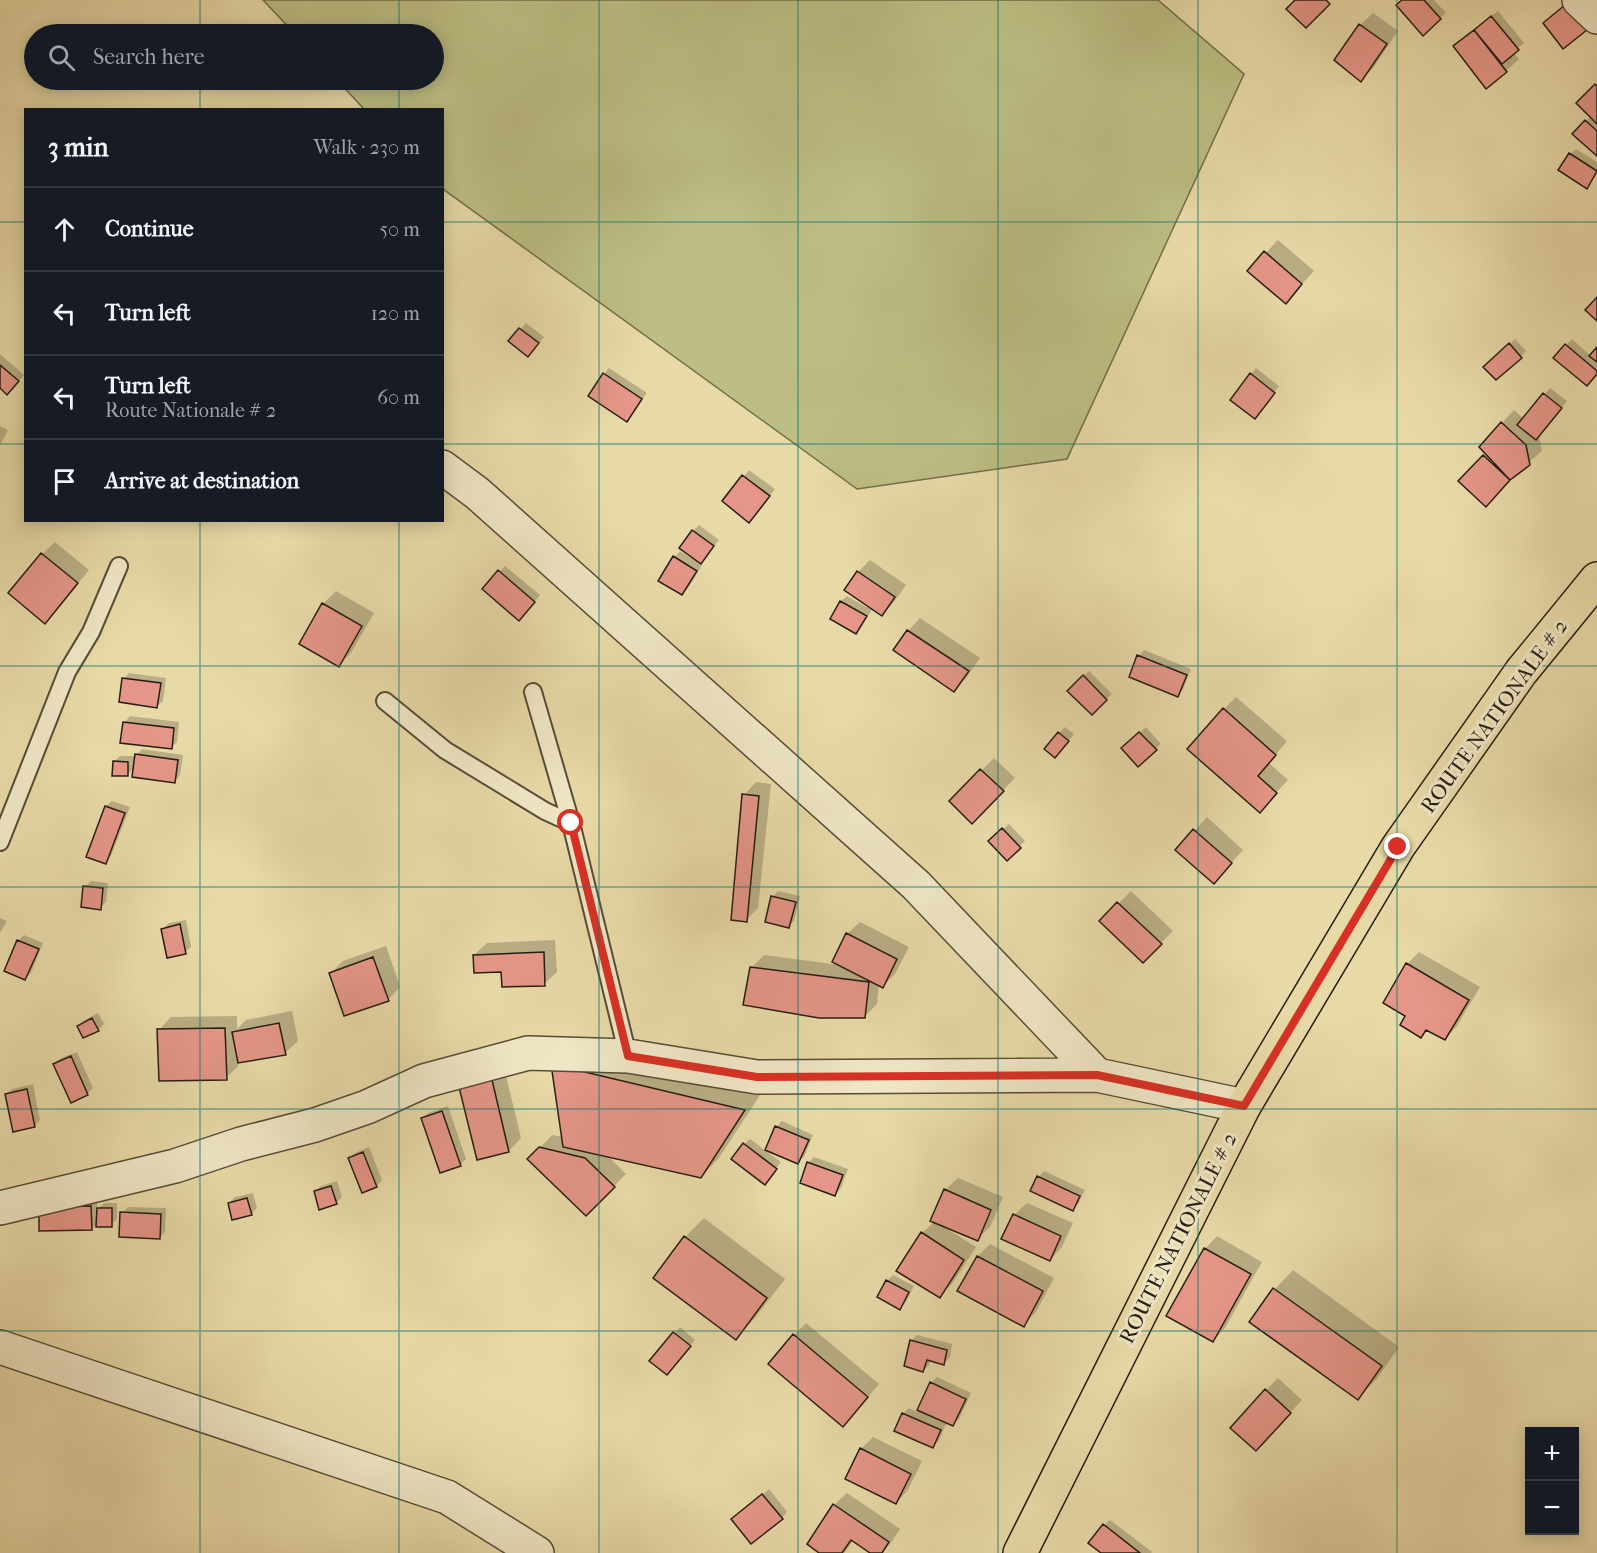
<!DOCTYPE html>
<meta charset="utf-8">
<style>
body{margin:0;font-family:"IM FELL French Canon",serif;background:#20242c;color:#f1f3f6}
.controls{position:absolute;right:18px;bottom:18px;display:grid;overflow:hidden;border-radius:0px;box-shadow:0 3px 15px #0003}
.controls button{width:54px;height:54px;display:grid;place-items:center;padding:0;border:0;border-bottom:2px solid #363941;background:#171b24;color:#f1f3f6;font:30px sans-serif}
.stop{position:absolute;width:18px;height:18px;margin:-14px;border:4px solid #d93025;border-radius:50%;background:#fff}
.stop.end{background:#d93025;border-color:#fff;box-shadow:0 2px 6px #0008}
.list{margin:0;padding:0;list-style:none}
h2{display:flex;justify-content:space-between;align-items:center;height:78px;margin:0;padding:0 24px;font-size:26px}
h2 small{font-size:20px;font-weight:400;color:#9ea1a6}
.list li{display:grid;grid-template-columns:39px 1fr auto;gap:18px;align-items:center;box-sizing:border-box;height:84px;padding:0 24px;border-top:2px solid #363941}
.list b{display:block;font-size:22px;white-space:nowrap}
.list p{margin:0;font-size:20px;white-space:nowrap;color:#9ea1a6}
.list em{font-size:20px;font-style:normal;color:#9ea1a6}
.icon{flex:none;width:33px;height:33px;fill:none;stroke:currentColor;stroke-width:2;stroke-linecap:round;stroke-linejoin:round}
.map{position:relative;flex:none;width:1597px;height:1553px;overflow:hidden}
.search{position:absolute;background:#171b24;box-shadow:0 3px 15px #0003;left:24px;top:24px;width:420px;height:66px;display:flex;align-items:center;gap:15px;box-sizing:border-box;padding:0 21px;border-radius:33px;color:#9ea1a6;font-size:22px}
.panel{position:absolute;background:#171b24;box-shadow:0 3px 15px #0003;left:24px;top:108px;width:420px;height:414px;border-radius:0px}
.map>svg:first-child{display:block}
</style>
<div class="map">
<svg width="1597" height="1553" viewBox="0 0 1597 1553">
<rect width="100%" height="100%" fill="#e8daa7"/>
<filter id="stains"><feTurbulence type="fractalNoise" baseFrequency=".00333" numOctaves="4"/><feColorMatrix values="0 0 0 0 .2 0 0 0 0 .09 0 0 0 0 .02 0 0 0 .5 -.17"/></filter>
<radialGradient id="worn" r=".72"><stop offset=".6" stop-color="#630" stop-opacity="0"/><stop offset="1" stop-color="#630" stop-opacity=".3"/></radialGradient>
<path fill="#bcbe83" stroke="#716e4a" stroke-width="1.5" d="M 263,0 L 1158,0 L 1244,74 L 1067,459 L 857,489 L 443,189 L 442,110 L 364,109 L 337,80 L 434,80 L 434,34 L 295,34 Z"/>
<path fill="#0003" d="M 1403,0 L 1434,0 L 1446,13 L 1423,34 Z
M 1498,11 L 1524,43 L 1513,52 L 1519,59 L 1506,71 L 1455,46 L 1467,34 Z
M 1373,13 L 1398,31 L 1373,68 L 1361,80 L 1360,25 Z
M 1597,83 L 1597,154 L 1574,134 L 1591,116 L 1578,103 Z
M 1576,149 L 1597,162 L 1597,174 L 1587,187 L 1570,154 Z
M 1278,240 L 1314,271 L 1285,302 L 1249,271 Z
M 526,323 L 544,337 L 534,349 L 510,341 Z
M 1515,339 L 1526,351 L 1521,357 L 1485,367 Z
M 1572,339 L 1591,356 L 1597,349 L 1597,373 L 1555,357 Z
M 0,354 L 24,375 L 13,387 L 0,386 Z
M 609,368 L 647,393 L 627,420 L 604,374 Z
M 1256,368 L 1279,386 L 1260,411 L 1251,374 Z
M 1550,388 L 1567,401 L 1539,436 L 1542,451 L 1513,476 L 1498,493 L 1460,481 L 1486,453 L 1481,447 L 1502,423 L 1514,410 L 1524,419 Z
M 0,426 L 8,430 L 0,445 Z
M 749,470 L 775,489 L 755,515 L 724,501 Z
M 699,525 L 719,540 L 699,563 L 702,565 L 688,588 L 682,594 L 660,580 L 674,557 L 680,551 L 691,558 L 693,531 Z
M 55,542 L 89,570 L 57,609 L 42,554 Z
M 870,560 L 906,585 L 894,602 L 882,615 L 873,608 L 856,633 L 832,619 L 841,601 L 847,596 L 868,608 L 870,606 L 858,572 Z
M 505,566 L 540,595 L 525,613 L 499,572 Z
M 336,591 L 374,613 L 351,653 L 339,665 L 301,643 L 323,604 Z
M 920,618 L 980,658 L 966,678 L 954,690 L 895,650 L 908,631 Z
M 1144,650 L 1191,669 L 1183,689 L 1177,695 L 1130,676 L 1139,656 Z
M 1089,671 L 1112,694 L 1092,713 L 1069,691 Z
M 129,673 L 166,678 L 163,701 L 157,706 L 123,679 Z
M 1236,697 L 1287,741 L 1269,763 L 1288,780 L 1260,810 L 1224,709 Z
M 130,716 L 179,722 L 177,742 L 171,748 L 125,722 Z
M 1065,727 L 1074,734 L 1061,750 L 1059,733 Z
M 1146,727 L 1161,744 L 1138,765 L 1123,748 Z
M 142,749 L 183,755 L 180,775 L 175,781 L 134,768 L 127,775 L 114,762 L 120,756 L 136,756 Z
M 994,758 L 1015,778 L 972,822 L 951,801 Z
M 756,782 L 771,784 L 758,908 L 746,920 L 744,795 Z
M 112,801 L 130,807 L 111,856 L 106,862 L 106,806 Z
M 1207,817 L 1243,850 L 1214,882 L 1177,850 Z
M 1009,824 L 1025,841 L 1007,859 L 991,841 Z
M 91,881 L 108,883 L 106,902 L 100,908 L 85,887 Z
M 778,891 L 800,896 L 794,921 L 788,926 L 772,897 Z
M 1131,891 L 1173,931 L 1143,961 L 1101,921 Z
M 0,918 L 7,921 L 0,933 Z
M 186,920 L 191,947 L 185,952 L 163,929 L 169,923 Z
M 860,922 L 909,947 L 895,974 L 883,986 L 879,984 L 877,1004 L 864,1017 L 751,968 L 764,955 L 840,965 L 847,934 Z
M 24,935 L 43,943 L 31,973 L 25,979 L 18,941 Z
M 555,940 L 557,972 L 544,984 L 502,971 L 474,955 L 487,943 Z
M 386,946 L 400,987 L 388,1000 L 331,973 L 343,961 Z
M 1419,952 L 1480,987 L 1457,1026 L 1445,1039 L 1428,1029 L 1421,1036 L 1407,1016 L 1407,964 Z
M 292,1011 L 298,1041 L 285,1053 L 238,1062 L 238,1066 L 226,1078 L 159,1030 L 171,1017 L 237,1016 L 237,1029 L 246,1020 Z
M 98,1013 L 104,1024 L 98,1030 L 79,1026 L 85,1020 Z
M 571,1046 L 762,1092 L 719,1158 L 701,1177 L 607,1155 L 626,1174 L 586,1214 L 540,1148 L 552,1135 L 563,1137 Z
M 77,1052 L 93,1088 L 87,1094 L 55,1064 L 61,1058 Z
M 501,1055 L 521,1138 L 509,1151 L 458,1075 Z
M 33,1084 L 40,1120 L 34,1126 L 6,1094 L 12,1089 Z
M 448,1106 L 466,1159 L 460,1165 L 422,1119 L 428,1113 Z
M 782,1121 L 813,1135 L 804,1157 L 798,1162 L 776,1127 Z
M 750,1139 L 781,1162 L 770,1177 L 744,1144 Z
M 369,1147 L 382,1180 L 377,1186 L 363,1191 L 350,1159 L 355,1153 Z
M 814,1157 L 848,1169 L 841,1188 L 835,1194 L 808,1163 Z
M 1044,1171 L 1085,1190 L 1078,1204 L 1072,1209 L 1039,1177 Z
M 958,1178 L 1003,1197 L 990,1227 L 977,1239 L 944,1227 L 976,1247 L 952,1284 L 939,1296 L 922,1233 L 935,1221 L 945,1190 Z
M 337,1181 L 342,1197 L 336,1203 L 315,1191 L 321,1186 Z
M 253,1193 L 257,1208 L 251,1214 L 229,1203 L 235,1197 Z
M 97,1201 L 97,1210 L 104,1203 L 117,1203 L 117,1219 L 111,1225 L 98,1222 L 92,1229 L 40,1208 Z
M 1027,1203 L 1073,1223 L 1062,1247 L 1050,1260 L 1014,1215 Z
M 128,1207 L 166,1208 L 165,1232 L 159,1238 L 122,1213 Z
M 704,1218 L 785,1279 L 754,1319 L 736,1338 L 655,1278 L 685,1237 Z
M 1217,1236 L 1262,1262 L 1225,1328 L 1213,1341 L 1205,1249 Z
M 990,1244 L 1054,1278 L 1036,1312 L 1023,1325 L 960,1290 L 978,1256 Z
M 1293,1270 L 1399,1347 L 1376,1380 L 1357,1398 L 1251,1322 L 1275,1289 Z
M 893,1275 L 914,1286 L 906,1302 L 900,1308 L 887,1281 Z
M 806,1323 L 879,1384 L 855,1412 L 794,1335 Z
M 680,1327 L 695,1340 L 672,1368 L 651,1361 Z
M 917,1335 L 952,1344 L 950,1357 L 944,1363 L 930,1359 L 929,1365 L 923,1371 L 911,1341 Z
M 937,1377 L 971,1393 L 959,1419 L 953,1424 L 947,1422 L 939,1440 L 933,1446 L 903,1414 L 909,1408 L 917,1412 L 931,1383 Z
M 1278,1378 L 1302,1400 L 1268,1437 L 1266,1390 Z
M 873,1437 L 922,1461 L 908,1490 L 896,1503 L 861,1449 Z
M 769,1489 L 787,1512 L 782,1518 L 733,1519 Z
M 847,1493 L 900,1529 L 890,1544 L 881,1553 L 873,1553 L 854,1540 L 844,1553 L 822,1553 L 834,1505 Z
M 1110,1520 L 1152,1552 L 1151,1553 L 1103,1553 L 1105,1525 Z"/>
<path fill="#e59688" stroke="#261d12" stroke-width="1.5" d="M 1295,0 L 1326,0 L 1330,4 L 1306,28 L 1286,9 Z
M 1402,0 L 1424,0 L 1441,19 L 1423,36 L 1396,5 Z
M 1571,0 L 1592,26 L 1563,49 L 1543,23 Z
M 1491,16 L 1519,50 L 1502,64 L 1474,30 Z
M 1359,24 L 1387,44 L 1361,82 L 1334,60 Z
M 1474,30 L 1507,72 L 1486,89 L 1453,46 Z
M 1595,84 L 1597,86 L 1597,124 L 1576,103 Z
M 1585,120 L 1597,131 L 1597,156 L 1572,134 Z
M 1569,153 L 1597,171 L 1587,189 L 1558,170 Z
M 1264,251 L 1302,284 L 1286,304 L 1247,271 Z
M 1597,297 L 1597,321 L 1585,310 Z
M 519,328 L 539,343 L 528,357 L 508,341 Z
M 1509,343 L 1522,358 L 1496,380 L 1483,367 Z
M 1565,344 L 1597,371 L 1597,374 L 1587,386 L 1553,358 Z
M 1597,347 L 1597,362 L 1589,356 Z
M 0,365 L 19,381 L 7,395 L 0,388 Z
M 603,373 L 642,399 L 627,422 L 588,396 Z
M 1250,373 L 1275,393 L 1255,419 L 1230,400 Z
M 1543,393 L 1562,408 L 1536,440 L 1517,425 Z
M 1501,422 L 1526,445 L 1530,465 L 1510,480 L 1479,447 Z
M 1483,455 L 1510,480 L 1486,507 L 1458,481 Z
M 742,475 L 770,496 L 749,523 L 722,501 Z
M 692,530 L 714,546 L 701,564 L 679,548 Z
M 41,553 L 78,583 L 45,624 L 8,593 Z
M 673,556 L 697,571 L 682,595 L 658,581 Z
M 498,570 L 535,602 L 519,621 L 482,589 Z
M 857,571 L 895,597 L 882,616 L 844,590 Z
M 840,601 L 867,616 L 856,634 L 830,619 Z
M 322,603 L 362,626 L 339,667 L 299,644 Z
M 907,630 L 969,671 L 954,692 L 893,650 Z
M 1137,655 L 1187,675 L 1178,697 L 1129,677 Z
M 1083,675 L 1107,700 L 1092,715 L 1067,691 Z
M 122,678 L 161,683 L 157,708 L 119,702 Z
M 1223,708 L 1276,755 L 1258,776 L 1277,793 L 1260,813 L 1187,749 Z
M 123,722 L 174,728 L 172,749 L 120,743 Z
M 1058,732 L 1069,741 L 1055,758 L 1044,749 Z
M 1139,732 L 1157,750 L 1138,767 L 1121,748 Z
M 135,754 L 178,760 L 175,783 L 132,777 Z
M 113,761 L 128,762 L 128,776 L 112,776 Z
M 980,769 L 1004,791 L 972,824 L 949,801 Z
M 742,794 L 759,796 L 747,922 L 731,920 Z
M 105,806 L 125,813 L 106,864 L 86,857 Z
M 1002,828 L 1021,848 L 1007,861 L 988,841 Z
M 1193,829 L 1232,863 L 1214,884 L 1175,850 Z
M 83,886 L 103,888 L 101,910 L 81,907 Z
M 771,896 L 796,902 L 789,928 L 765,922 Z
M 1117,902 L 1162,944 L 1143,963 L 1099,921 Z
M 180,924 L 186,954 L 167,958 L 161,929 Z
M 846,933 L 897,959 L 883,988 L 832,962 Z
M 17,940 L 39,949 L 25,980 L 4,971 Z
M 544,952 L 545,986 L 502,987 L 501,972 L 474,973 L 473,955 Z
M 373,957 L 389,1001 L 344,1016 L 329,973 Z
M 1406,963 L 1469,1000 L 1445,1040 L 1426,1030 L 1421,1038 L 1400,1025 L 1405,1016 L 1383,1003 Z
M 750,967 L 869,982 L 865,1018 L 819,1018 L 743,1005 Z
M 92,1018 L 99,1031 L 83,1038 L 77,1026 Z
M 279,1023 L 286,1055 L 238,1063 L 232,1032 Z
M 225,1028 L 227,1080 L 159,1081 L 157,1029 Z
M 71,1056 L 88,1095 L 71,1103 L 53,1064 Z
M 551,1064 L 745,1110 L 701,1178 L 563,1147 Z
M 489,1067 L 509,1152 L 477,1160 L 456,1075 Z
M 27,1089 L 35,1127 L 13,1132 L 5,1094 Z
M 442,1111 L 461,1166 L 440,1173 L 421,1118 Z
M 775,1126 L 809,1140 L 798,1164 L 765,1150 Z
M 743,1143 L 777,1169 L 765,1185 L 731,1159 Z
M 539,1147 L 585,1158 L 615,1187 L 586,1216 L 527,1159 Z
M 363,1152 L 377,1187 L 362,1193 L 348,1158 Z
M 807,1162 L 843,1175 L 835,1196 L 800,1183 Z
M 1037,1176 L 1080,1196 L 1073,1211 L 1030,1191 Z
M 331,1186 L 337,1204 L 319,1210 L 314,1191 Z
M 944,1189 L 991,1210 L 978,1241 L 930,1221 Z
M 247,1198 L 252,1215 L 232,1220 L 228,1203 Z
M 91,1206 L 92,1230 L 39,1231 L 39,1207 Z
M 97,1208 L 112,1208 L 112,1227 L 96,1227 Z
M 120,1212 L 161,1214 L 160,1239 L 119,1237 Z
M 1013,1214 L 1061,1236 L 1050,1261 L 1001,1239 Z
M 921,1232 L 964,1260 L 940,1298 L 896,1271 Z
M 684,1236 L 767,1298 L 736,1340 L 653,1278 Z
M 1204,1248 L 1251,1274 L 1213,1342 L 1166,1316 Z
M 977,1256 L 1043,1291 L 1024,1327 L 957,1291 Z
M 886,1280 L 909,1292 L 900,1310 L 877,1297 Z
M 1273,1288 L 1382,1366 L 1358,1400 L 1249,1322 Z
M 673,1332 L 691,1346 L 667,1375 L 649,1361 Z
M 793,1334 L 868,1397 L 843,1427 L 768,1364 Z
M 910,1340 L 947,1350 L 944,1365 L 927,1360 L 923,1372 L 904,1366 Z
M 930,1382 L 966,1399 L 953,1426 L 917,1410 Z
M 1265,1389 L 1291,1413 L 1256,1451 L 1230,1428 Z
M 902,1413 L 941,1430 L 933,1448 L 894,1431 Z
M 860,1448 L 911,1474 L 896,1504 L 845,1479 Z
M 762,1494 L 783,1519 L 751,1544 L 731,1519 Z
M 833,1504 L 889,1542 L 882,1553 L 870,1553 L 851,1540 L 842,1553 L 819,1553 L 807,1544 Z
M 1103,1524 L 1140,1553 L 1101,1553 L 1088,1543 Z"/>
<g fill="none" stroke-linecap="round" stroke-linejoin="round">
<g stroke="#564c37" stroke-width="20">
<path id="service" d="M 533,692 L 571,823 L 628,1056
M 385,701 L 445,750 L 545,811 L 571,823
M 0,842 L 67,672 L 91,632 L 119,566"/>
</g>
<g stroke="#564c37" stroke-width="36">
<path id="minor" d="M 1579,0 L 1597,17
M 442,467 L 477,493 L 916,885 L 1097,1075
M 0,1208 L 175,1166 L 241,1144 L 315,1125 L 367,1107 L 424,1081 L 528,1053 L 628,1056 L 757,1077 L 1097,1075 L 1244,1106"/>
</g>
<g stroke="#564c37" stroke-width="36">
<path id="tertiary" d="M 0,1347 L 447,1497 L 537,1553"/>
</g>
<g stroke="#261d12" stroke-width="36">
<path id="primary" d="M 1020,1553 L 1244,1106 L 1398,847 L 1521,672 L 1597,579"/>
</g>
<use href="#service" stroke="#f0e7c6" stroke-width="16"/>
<use href="#minor" stroke="#f0e7c6" stroke-width="33"/>
<use href="#tertiary" stroke="#f0e7c6" stroke-width="33"/>
<use href="#primary" stroke="#e8daa7" stroke-width="33"/>
</g>
<g fill="none" stroke-linecap="round" stroke-linejoin="round">
<path stroke="#d93025" stroke-width="8" d="M 571,823 L 628,1056 L 757,1077 L 1097,1075 L 1244,1106 L 1398,847"/>
</g>
<path fill="none" stroke="#0f766e" stroke-width="1.5" stroke-opacity="0.55" d="M 200,0 L 200,34M 399,0 L 399,34M 599,0 L 599,1553M 798,0 L 798,1553M 998,0 L 998,1553M 1198,0 L 1198,1553M 1397,0 L 1397,1553M 200,80 L 200,110M 399,80 L 399,110M 0,222 L 26,222M 442,222 L 1597,222M 0,444 L 26,444M 442,444 L 1597,444M 200,520 L 200,1553M 399,520 L 399,1553M 0,666 L 1597,666M 0,887 L 1597,887M 0,1109 L 1597,1109M 0,1331 L 1597,1331"/>
<g text-anchor="middle" stroke-width="6" stroke-linejoin="round" paint-order="stroke">
<g font-size="21" fill="#261d12" stroke="#f0e7c6">
<text transform="translate(1494 716) rotate(-54)" y="7">ROUTE NATIONALE # 2</text>
<text transform="translate(1178 1238) rotate(-63)" y="7">ROUTE NATIONALE # 2</text>
</g>
</g>
<rect width="100%" height="100%" filter="url(#stains)"/>
<rect width="100%" height="100%" fill="url(#worn)"/>
</svg>
<div class="controls">
<button>+</button>
<button>−</button>
</div>
<div class="stop" style="left:571px;top:823px"></div>
<div class="stop end" style="left:1398px;top:847px"></div>
<div class="search"><svg class="icon" aria-label="search" viewBox="0 0 24 24"><circle cx="10" cy="10" r="6"/><path d="M15 15l6 6"/></svg>Search here</div>
<section class="panel">
<h2>3 min<small>Walk · 230 m</small></h2>
<ul class="list">
<li><svg class="icon" aria-label="ahead" viewBox="0 0 24 24"><path d="M12 20V5M6 11l6-6 6 6"/></svg><div><b>Continue</b></div><em>50 m</em></li>
<li><svg class="icon" aria-label="left" viewBox="0 0 24 24"><path d="M17 20v-9H6M10 6l-5 5 5 5"/></svg><div><b>Turn left</b></div><em>120 m</em></li>
<li><svg class="icon" aria-label="left" viewBox="0 0 24 24"><path d="M17 20v-9H6M10 6l-5 5 5 5"/></svg><div><b>Turn left</b><p>Route Nationale # 2</p></div><em>60 m</em></li>
<li><svg class="icon" aria-label="arrive" viewBox="0 0 24 24"><path d="M6 21V4h12l-3 4 3 4H6"/></svg><div><b>Arrive at destination</b></div></li>
</ul>
</section>
</div>
